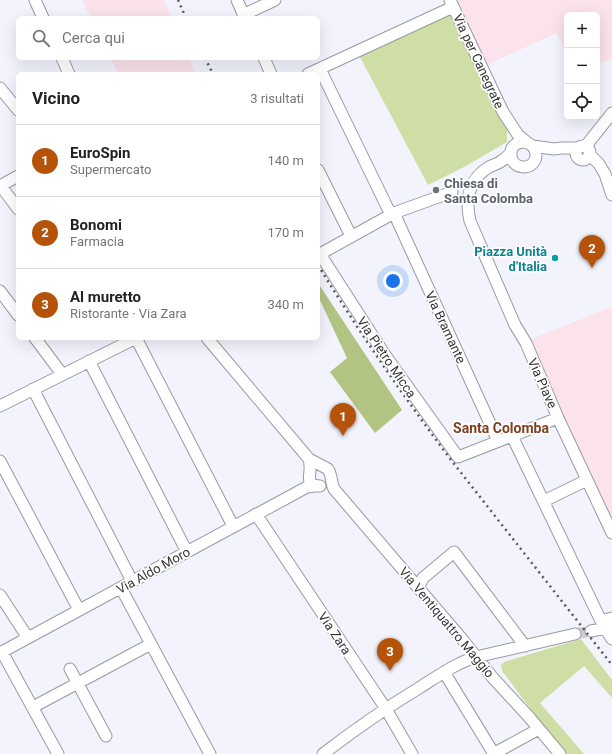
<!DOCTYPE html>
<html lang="it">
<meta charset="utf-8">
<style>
body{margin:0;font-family:Roboto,sans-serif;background:#f2f2f2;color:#222}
.controls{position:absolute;right:12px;top:12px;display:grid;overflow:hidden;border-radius:6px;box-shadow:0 4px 16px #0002}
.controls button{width:36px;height:36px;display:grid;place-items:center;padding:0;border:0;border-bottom:1px solid #e0e0e0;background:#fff;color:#222;font:20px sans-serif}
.you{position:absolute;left:393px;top:281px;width:14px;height:14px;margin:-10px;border:3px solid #fff;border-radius:50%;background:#1a73e8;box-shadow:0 0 0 6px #1a73e833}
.badge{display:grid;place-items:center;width:26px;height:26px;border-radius:50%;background:#b45309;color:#fff;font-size:13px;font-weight:700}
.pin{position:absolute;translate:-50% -33px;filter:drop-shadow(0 1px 2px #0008)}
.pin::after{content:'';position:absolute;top:21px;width:14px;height:12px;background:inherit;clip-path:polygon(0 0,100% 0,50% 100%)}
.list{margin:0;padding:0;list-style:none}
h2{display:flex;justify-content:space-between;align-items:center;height:52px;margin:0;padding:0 16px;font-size:17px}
h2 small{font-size:13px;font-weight:400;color:#767676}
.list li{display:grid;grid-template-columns:26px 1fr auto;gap:12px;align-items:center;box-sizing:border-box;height:72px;padding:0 16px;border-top:1px solid #e0e0e0}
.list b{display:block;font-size:15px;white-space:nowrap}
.list p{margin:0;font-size:13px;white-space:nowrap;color:#767676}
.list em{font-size:13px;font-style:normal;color:#767676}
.icon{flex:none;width:22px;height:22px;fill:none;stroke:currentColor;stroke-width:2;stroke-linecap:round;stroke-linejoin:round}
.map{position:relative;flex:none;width:612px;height:754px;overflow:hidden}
.search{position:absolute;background:#fff;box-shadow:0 4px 16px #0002;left:16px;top:16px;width:304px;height:44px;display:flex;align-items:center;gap:10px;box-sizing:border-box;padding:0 14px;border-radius:6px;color:#767676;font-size:15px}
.panel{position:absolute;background:#fff;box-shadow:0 4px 16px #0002;left:16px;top:72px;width:304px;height:268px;border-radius:6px}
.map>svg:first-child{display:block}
</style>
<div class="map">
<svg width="612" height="754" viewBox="0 0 612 754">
<rect width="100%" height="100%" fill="#f2f3fc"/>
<path fill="#fbe2eb" d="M 82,0 L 164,0 L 172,18 L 91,18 Z
M 453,0 L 612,0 L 612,61 L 611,59 L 597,65 L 597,15 L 567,15 L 567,56 L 557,33 L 484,66 Z
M 111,58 L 189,58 L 196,74 L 118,74 Z
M 612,307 L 612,522 L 529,340 Z"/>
<path fill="#cedea4" d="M 450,13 L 507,125 L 507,142 L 464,167 L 428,185 L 360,57 Z
M 581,639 L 612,680 L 612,698 L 584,666 L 540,703 L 584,754 L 566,754 L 551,736 L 502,671 L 501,665 L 504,662 Z"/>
<path fill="#b2c482" d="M 318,283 L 402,410 L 375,433 L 330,372 L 347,358 L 318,296 Z"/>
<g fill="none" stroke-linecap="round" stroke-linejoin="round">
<path stroke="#cccdd5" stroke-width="11" stroke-dasharray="11 5.5" stroke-linecap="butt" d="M 575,634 L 591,631"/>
<g stroke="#9999a2" stroke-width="13">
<path id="minor" d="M 35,0 L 43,18
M 237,0 L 245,18
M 450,0 L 503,112 L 518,135 L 528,143
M 243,15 L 275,0
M 62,58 L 69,74
M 264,58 L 271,74
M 320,69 L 391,215
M 308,74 L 453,7
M 0,88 L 18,110
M 533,146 L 554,149 L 562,148 L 577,148
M576 153a7 7 0 1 1 14 0a7 7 0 1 1-14 0Z
M 585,147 L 612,113
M 511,153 C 510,170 534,172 536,156 C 536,152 534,147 531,145 C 525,140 516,142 512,148 C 510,152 513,150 510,154 C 507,157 503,160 500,162 C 497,164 493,165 489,167 C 469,179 465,199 470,221 L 515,325 L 526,343 L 558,418 L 612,533
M 589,154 L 599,164 L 605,174 L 612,195
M 318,170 L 351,236
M 0,186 L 18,176
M 1,186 L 18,209
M 452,192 L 394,213 L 320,254 L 385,355 L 458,457 L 558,418
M 394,213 L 498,441
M 0,291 L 18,315
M 35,338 L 62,374
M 136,338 L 233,526
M 207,338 L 309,459 L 328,469 C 332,475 331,483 334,489 L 462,639 L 493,678 L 529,717 L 560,754
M 89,361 L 187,552
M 33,389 L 132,581
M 0,406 L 136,338
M 512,436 L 601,621 L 612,618
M 309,459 C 310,462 310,464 310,466 C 311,476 304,485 320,486
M 0,461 L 79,610
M 544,501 L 587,480
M 256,514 L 386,709 L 412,754
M 121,588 L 210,754
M 418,588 L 423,578 L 454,552 L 525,646
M 0,595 L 28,638
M 605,628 L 612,639
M 591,631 L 612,627
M 2,652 L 58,754
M 0,653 L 307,487 L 315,486
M 70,669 L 106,736
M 444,672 L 494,754
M 33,707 L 151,644
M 323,754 C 354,730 386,708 419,688 C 438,676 456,663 476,657 L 575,634
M 493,754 L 539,729"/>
</g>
<use href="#minor" stroke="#fff" stroke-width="11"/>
<path stroke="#57575b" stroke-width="2.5" stroke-dasharray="2 4" stroke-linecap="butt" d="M 178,0 L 186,18
M 205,58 L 213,74
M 318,265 C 359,332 404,397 451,460 L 612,665"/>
</g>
<circle fill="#6b7280" stroke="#fff" stroke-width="1.5" cx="436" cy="190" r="4"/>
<circle fill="#0f9aa8" stroke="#fff" stroke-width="1.5" cx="555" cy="258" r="4"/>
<g text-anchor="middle" stroke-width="3.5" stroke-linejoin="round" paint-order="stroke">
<g font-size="13" fill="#353538" stroke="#fff">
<text transform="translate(479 61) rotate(65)" y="5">Via per Canegrate</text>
<text transform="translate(446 327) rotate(65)" y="5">Via Bramante</text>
<text transform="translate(387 357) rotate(56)" y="5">Via Pietro Micca</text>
<text transform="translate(543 383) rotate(66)" y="5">Via Piave</text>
<text transform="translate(153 570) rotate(-29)" y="5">Via Aldo Moro</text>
<text transform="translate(447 622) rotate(50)" y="5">Via Ventiquattro Maggio</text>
<text transform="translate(335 633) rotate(56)" y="5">Via Zara</text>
</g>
<g font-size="13" font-weight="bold" fill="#5b616d" stroke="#fff" text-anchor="start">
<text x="444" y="188">Chiesa di<tspan x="444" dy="15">Santa Colomba</tspan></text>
</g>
<g font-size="13" font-weight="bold" fill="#0d838f" stroke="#fff" text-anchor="end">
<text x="547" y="256">Piazza Unità<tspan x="547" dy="15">d'Italia</tspan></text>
</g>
<g font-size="14" font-weight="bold" fill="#7f3f1f" stroke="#fff">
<text x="501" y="433">Santa Colomba</text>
</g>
</g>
</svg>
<div class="controls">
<button>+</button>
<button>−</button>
<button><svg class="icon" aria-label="locate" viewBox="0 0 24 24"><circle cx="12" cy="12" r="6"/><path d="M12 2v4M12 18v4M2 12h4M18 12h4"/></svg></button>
</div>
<div class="you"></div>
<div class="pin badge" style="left:343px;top:436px">1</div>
<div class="pin badge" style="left:592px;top:268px">2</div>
<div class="pin badge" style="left:390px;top:671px">3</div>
<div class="search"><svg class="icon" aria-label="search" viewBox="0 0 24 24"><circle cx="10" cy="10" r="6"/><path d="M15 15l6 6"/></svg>Cerca qui</div>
<section class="panel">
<h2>Vicino<small>3 risultati</small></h2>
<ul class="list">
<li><span class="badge">1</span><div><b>EuroSpin</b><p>Supermercato</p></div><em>140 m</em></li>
<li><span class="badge">2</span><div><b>Bonomi</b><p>Farmacia</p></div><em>170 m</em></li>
<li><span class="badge">3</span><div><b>Al muretto</b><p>Ristorante · Via Zara</p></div><em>340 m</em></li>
</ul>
</section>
</div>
